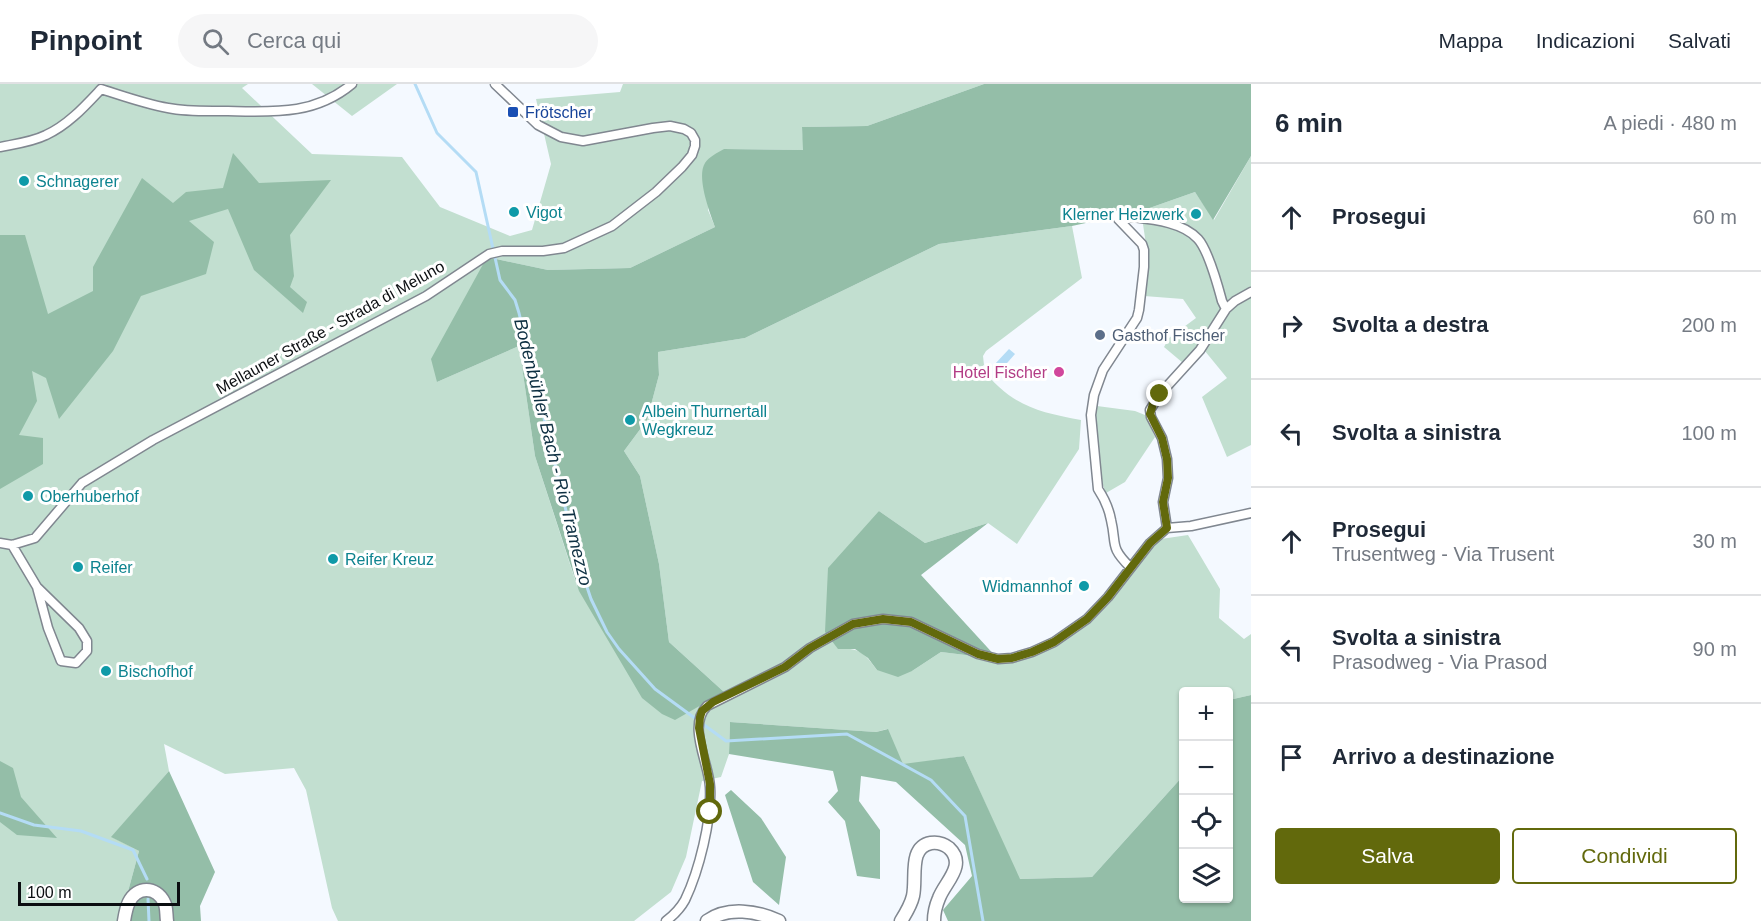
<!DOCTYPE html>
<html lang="it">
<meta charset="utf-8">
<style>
body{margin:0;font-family:Arial,sans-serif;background:#f6f6f7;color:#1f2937}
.controls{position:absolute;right:18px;bottom:18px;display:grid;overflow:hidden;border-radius:6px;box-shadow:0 2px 4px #0004}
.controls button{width:54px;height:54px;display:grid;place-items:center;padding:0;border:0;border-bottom:2px solid #e0e1e3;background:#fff;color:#1f2937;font:30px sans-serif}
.scale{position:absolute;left:18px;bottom:15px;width:162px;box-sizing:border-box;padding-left:6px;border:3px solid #0b0e11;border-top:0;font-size:16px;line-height:21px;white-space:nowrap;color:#0b0e11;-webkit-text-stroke:4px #fff;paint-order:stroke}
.stop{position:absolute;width:18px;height:18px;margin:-14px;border:4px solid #62690c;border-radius:50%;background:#fff}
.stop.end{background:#62690c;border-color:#fff;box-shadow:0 2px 6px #0008}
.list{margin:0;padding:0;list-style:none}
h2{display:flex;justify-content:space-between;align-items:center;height:78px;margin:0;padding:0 24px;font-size:26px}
h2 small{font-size:20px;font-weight:400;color:#747a83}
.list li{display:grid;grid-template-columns:39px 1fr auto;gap:18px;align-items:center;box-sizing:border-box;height:108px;padding:0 24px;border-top:2px solid #e0e1e3}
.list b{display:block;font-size:22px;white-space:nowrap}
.list p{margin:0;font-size:20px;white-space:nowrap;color:#747a83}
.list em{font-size:20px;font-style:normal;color:#747a83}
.actions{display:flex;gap:12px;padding:18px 24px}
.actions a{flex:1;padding:14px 0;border:2px solid #62690c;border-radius:6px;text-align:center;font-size:21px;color:#62690c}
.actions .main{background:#62690c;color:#fff}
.icon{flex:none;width:33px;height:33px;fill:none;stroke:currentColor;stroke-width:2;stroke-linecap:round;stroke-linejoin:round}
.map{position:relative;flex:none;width:1251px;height:837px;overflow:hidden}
header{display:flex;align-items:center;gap:36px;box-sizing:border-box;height:84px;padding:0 30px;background:#fff;border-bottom:2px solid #e0e1e3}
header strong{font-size:28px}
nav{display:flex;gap:33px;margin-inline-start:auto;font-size:21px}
.search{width:420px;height:54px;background:#f6f6f7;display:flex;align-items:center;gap:15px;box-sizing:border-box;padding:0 21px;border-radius:33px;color:#747a83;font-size:22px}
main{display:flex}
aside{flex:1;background:#fff}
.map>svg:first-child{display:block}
</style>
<header>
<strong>Pinpoint</strong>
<div class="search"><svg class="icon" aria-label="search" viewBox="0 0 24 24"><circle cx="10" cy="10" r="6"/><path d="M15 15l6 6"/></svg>Cerca qui</div>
<nav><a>Mappa</a><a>Indicazioni</a><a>Salvati</a></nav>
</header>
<main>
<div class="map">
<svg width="1251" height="837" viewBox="0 0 1251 837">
<rect width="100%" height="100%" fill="#f4f9ff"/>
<path fill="#c2dfd0" d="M 0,0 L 248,0 L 242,4 L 312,70 L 402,73 L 440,123 L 510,152 L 532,146 L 551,80 L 536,15 L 620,8 L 623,0 L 984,0 L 867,42 L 802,43 L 804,66 L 724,65 L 708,126 L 715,143 L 630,184 L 548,186 L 487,173 L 437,298 L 519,262 L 535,372 L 577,502 L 724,608 L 669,558 L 659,480 L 640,392 L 624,367 L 647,336 L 659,291 L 658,268 L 745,254 L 939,160 L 1072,142 L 1082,194 L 986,267 L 983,272 L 984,281 L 981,283 C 1009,320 1036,328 1081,336 L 1079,365 L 1017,460 L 988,439 L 925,459 L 879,427 L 838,565 C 860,563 865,570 877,586 L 912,587 L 941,568 L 998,575 L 1032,568 L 1087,535 L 1130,483 L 1161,455 L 1188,451 L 1220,505 L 1219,534 L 1244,555 L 1251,550 L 1251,611 L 1229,616 L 1228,608 L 1184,608 L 1183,692 L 1092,793 L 1019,795 L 964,672 L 903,681 L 887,645 L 876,648 L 730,638 L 729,670 L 721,693 L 702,697 L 686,773 L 671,808 L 634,837 L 338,837 L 332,824 L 306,706 L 294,684 L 225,690 L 164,660 L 169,687 L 112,753 L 139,767 L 120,837 L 0,837 Z
M 312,0 L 397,0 L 352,32 Z
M 1251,72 L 1251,361 L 1227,373 L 1202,313 L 1227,294 L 1200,261 L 1183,279 L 1164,263 L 1169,254 L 1196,234 L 1183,215 L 1144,212 L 1147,167 L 1141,127 L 1195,108 L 1214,136 Z
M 1097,322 L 1135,327 L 1145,331 L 1155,353 L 1125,398 L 1106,409 C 1097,388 1093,345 1097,322 Z"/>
<path fill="#94bea8" d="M 984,0 L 1251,0 L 1251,72 L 1213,136 L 1195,108 L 1141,127 L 1072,142 L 939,160 L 745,254 L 658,268 L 659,291 L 647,336 L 624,367 L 640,392 L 659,480 L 669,558 L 724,608 L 675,636 L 662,630 L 642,614 L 579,507 L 535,372 L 519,262 L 437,298 L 431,275 L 487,173 L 548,186 L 630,184 L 715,143 C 710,129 696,93 705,79 C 709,73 717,69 724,65 L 803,66 L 802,43 L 867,42 Z
M 233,69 L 259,99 L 331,96 L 290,151 L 294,192 L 290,203 L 307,218 L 303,229 L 254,186 L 228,125 L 189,137 L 214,158 L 206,190 L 141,212 L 113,267 L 59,335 L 46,294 L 32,287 L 37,317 L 19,351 L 43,354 L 43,380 L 0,405 L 0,151 L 25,151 L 48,230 L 93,207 L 93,183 L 142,94 L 173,119 L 186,108 L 223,104 Z
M 879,427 L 925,459 L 988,439 L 921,491 L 998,575 L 941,568 L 912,587 L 898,593 L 877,586 L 868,574 L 855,565 L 838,565 L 825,548 L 828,484 Z
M 1251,611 L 1251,837 L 948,837 L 943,826 L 972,792 L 965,761 L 896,698 L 861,692 L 859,717 L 880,746 L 880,795 L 857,792 L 845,737 L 828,718 L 838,707 L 833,687 L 729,670 L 730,638 L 876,648 L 888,645 L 903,680 L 964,672 L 1020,795 L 1092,793 L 1183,692 L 1184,814 L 1228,814 L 1229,616 Z
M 0,677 L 13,684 L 21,713 L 57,754 L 17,751 L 0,738 Z
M 169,687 L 215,788 L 200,822 L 201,837 L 120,837 L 139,767 L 111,753 Z
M 731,706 L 761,734 L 786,773 L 779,821 L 753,798 L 725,711 Z"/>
<path fill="#b4dcf5" d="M 1009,265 L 1015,270 L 1000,287 L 994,281 Z"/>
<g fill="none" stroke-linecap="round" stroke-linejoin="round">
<path stroke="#b4dcf5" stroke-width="3" d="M 415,0 L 437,49 L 476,88 L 500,196 L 515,216 L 519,229 L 577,473 L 591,515 L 607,548 L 619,565 L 655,605 L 726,657 L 847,650 L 931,696 L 965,732 L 983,837
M 0,729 L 34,741 L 81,747 L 133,766 L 147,795
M 148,815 L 149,837"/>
<g stroke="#808790" stroke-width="11">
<path id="street" d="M 0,63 C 15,60 32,58 46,51 C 68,41 85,22 101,5 C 123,12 145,20 168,24 C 188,28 208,27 228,27 C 274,28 315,31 352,0
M 1117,131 L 1118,135 L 1142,160 L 1144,166 L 1144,183 L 1139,226 L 1137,234 L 1103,286 L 1094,311 L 1091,331 L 1098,405 C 1104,414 1109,425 1111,436 C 1117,461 1109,462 1130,483
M 1117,131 C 1142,135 1180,135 1198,155 C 1208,166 1218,202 1222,217 L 1226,225
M 1167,444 L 1163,418 L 1168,394 L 1167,375 L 1162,354 L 1151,333 L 1150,326 L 1160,310 L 1200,266 L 1226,225 L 1235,217 L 1251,208
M 0,459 L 12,461 L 35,454 L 82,399 L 153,356 L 426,212 L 489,170 L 502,167 L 543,167 L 564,164 L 612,142 L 656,108 L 682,83 L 692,71 L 695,62 L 695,56 L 691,49 L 684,45 L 670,42 L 653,44 L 583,57 L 561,53 L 538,41 L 495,0
M 12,461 L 37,503 L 79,544 L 87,557 L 87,567 L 76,579 L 61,577 L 48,544 L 37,503
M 666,837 C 674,831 680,825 685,816 C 699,787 712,735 710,703 C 709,679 687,642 707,622 L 785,583 L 810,564 L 853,540 L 883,535 L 911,538 L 978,570 L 998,575 L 1012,574 L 1032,568 L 1054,558 L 1087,535 L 1108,513 L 1150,459 L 1167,444 L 1191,442 L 1251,429"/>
</g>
<g stroke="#808790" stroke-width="15">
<path id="secondary" d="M 124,837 C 125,831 126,824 129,818 C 137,802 156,802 164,818 C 167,823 166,830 167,837
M 707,837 C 728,822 757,827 779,837
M 901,837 C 906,829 911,821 913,812 C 917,794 908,763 931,759 C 938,758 944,760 949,764 C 967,781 945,798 939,814 C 936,821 934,830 934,837"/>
</g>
<use href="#street" stroke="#fff" stroke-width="8"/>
<use href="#secondary" stroke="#fff" stroke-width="12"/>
</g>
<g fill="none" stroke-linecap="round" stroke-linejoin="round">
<path stroke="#62690c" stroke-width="8" d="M 710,728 L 710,700 L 699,644 L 700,633 L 702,627 L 713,618 L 785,583 L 810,564 L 853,540 L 883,535 L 911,538 L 978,570 L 998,575 L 1012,574 L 1032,568 L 1054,558 L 1087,535 L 1108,513 L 1150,459 L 1167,444 L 1163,418 L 1168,394 L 1167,375 L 1162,354 L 1150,330 L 1153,320 L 1160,310"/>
</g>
<rect fill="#1a4fb4" stroke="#fff" stroke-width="2" x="507" y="22" width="12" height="12" rx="3"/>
<g fill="#0f9aa8" stroke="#fff" stroke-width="2">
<circle cx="24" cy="97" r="6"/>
<circle cx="514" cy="128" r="6"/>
<circle cx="1196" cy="130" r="6"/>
<circle cx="630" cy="336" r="6"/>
<circle cx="28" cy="412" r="6"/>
<circle cx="333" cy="475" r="6"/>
<circle cx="78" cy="483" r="6"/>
<circle cx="1084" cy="502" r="6"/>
<circle cx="106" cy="587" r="6"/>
</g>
<circle fill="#5c6f8a" stroke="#fff" stroke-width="2" cx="1100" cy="251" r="6"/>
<circle fill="#d1479c" stroke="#fff" stroke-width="2" cx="1059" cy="288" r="6"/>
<g text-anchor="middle" stroke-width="6" stroke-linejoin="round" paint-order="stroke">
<g font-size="16" fill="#164399" stroke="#fff" text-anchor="start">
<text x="525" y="34">Frötscher</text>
</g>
<g font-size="16" fill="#0d838f" stroke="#fff" text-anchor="start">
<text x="36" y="103">Schnagerer</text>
<text x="526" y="134">Vigot</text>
<text x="1184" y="136" text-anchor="end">Klerner Heizwerk</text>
<text x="642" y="333">Albein Thurnertall<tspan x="642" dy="18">Wegkreuz</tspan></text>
<text x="40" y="418">Oberhuberhof</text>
<text x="345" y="481">Reifer Kreuz</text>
<text x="90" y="489">Reifer</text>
<text x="1072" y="508" text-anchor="end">Widmannhof</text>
<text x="118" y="593">Bischofhof</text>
</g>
<g font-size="16" fill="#0b0e11" stroke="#fff">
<text transform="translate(330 243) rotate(-29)" y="6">Mellauner Straße - Strada di Meluno</text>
</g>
<g font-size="16" fill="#4e5e75" stroke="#fff" text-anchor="start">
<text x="1112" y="257">Gasthof Fischer</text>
</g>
<g font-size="16" fill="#b23c85" stroke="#fff" text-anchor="end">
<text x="1047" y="294">Hotel Fischer</text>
</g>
<g font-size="18" font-style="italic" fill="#0e3042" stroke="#fff">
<text transform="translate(553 368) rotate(76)" y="6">Bodenbühler Bach - Rio Tramezzo</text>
</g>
</g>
</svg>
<div class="controls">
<button>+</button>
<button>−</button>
<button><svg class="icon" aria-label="locate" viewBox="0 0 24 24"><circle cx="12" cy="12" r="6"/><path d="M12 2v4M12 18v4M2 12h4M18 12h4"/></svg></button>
<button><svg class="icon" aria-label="layers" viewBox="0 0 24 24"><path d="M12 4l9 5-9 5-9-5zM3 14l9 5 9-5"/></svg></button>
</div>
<div class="scale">100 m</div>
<div class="stop" style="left:710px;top:728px"></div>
<div class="stop end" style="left:1160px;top:310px"></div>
</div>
<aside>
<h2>6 min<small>A piedi · 480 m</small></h2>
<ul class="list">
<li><svg class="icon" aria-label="ahead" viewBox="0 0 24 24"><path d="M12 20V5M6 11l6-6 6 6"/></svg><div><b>Prosegui</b></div><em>60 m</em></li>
<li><svg class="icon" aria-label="right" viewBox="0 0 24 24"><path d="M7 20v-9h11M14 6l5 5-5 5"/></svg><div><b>Svolta a destra</b></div><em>200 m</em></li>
<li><svg class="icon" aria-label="left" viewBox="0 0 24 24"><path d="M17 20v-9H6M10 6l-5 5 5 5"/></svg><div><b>Svolta a sinistra</b></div><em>100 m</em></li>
<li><svg class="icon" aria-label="ahead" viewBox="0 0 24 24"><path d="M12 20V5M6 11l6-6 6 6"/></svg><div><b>Prosegui</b><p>Trusentweg - Via Trusent</p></div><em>30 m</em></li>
<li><svg class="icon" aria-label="left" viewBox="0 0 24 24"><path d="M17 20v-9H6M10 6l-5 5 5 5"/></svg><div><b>Svolta a sinistra</b><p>Prasodweg - Via Prasod</p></div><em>90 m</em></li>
<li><svg class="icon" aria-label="arrive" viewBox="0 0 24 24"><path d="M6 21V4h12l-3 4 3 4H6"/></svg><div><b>Arrivo a destinazione</b></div></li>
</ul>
<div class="actions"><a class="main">Salva</a><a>Condividi</a></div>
</aside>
</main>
